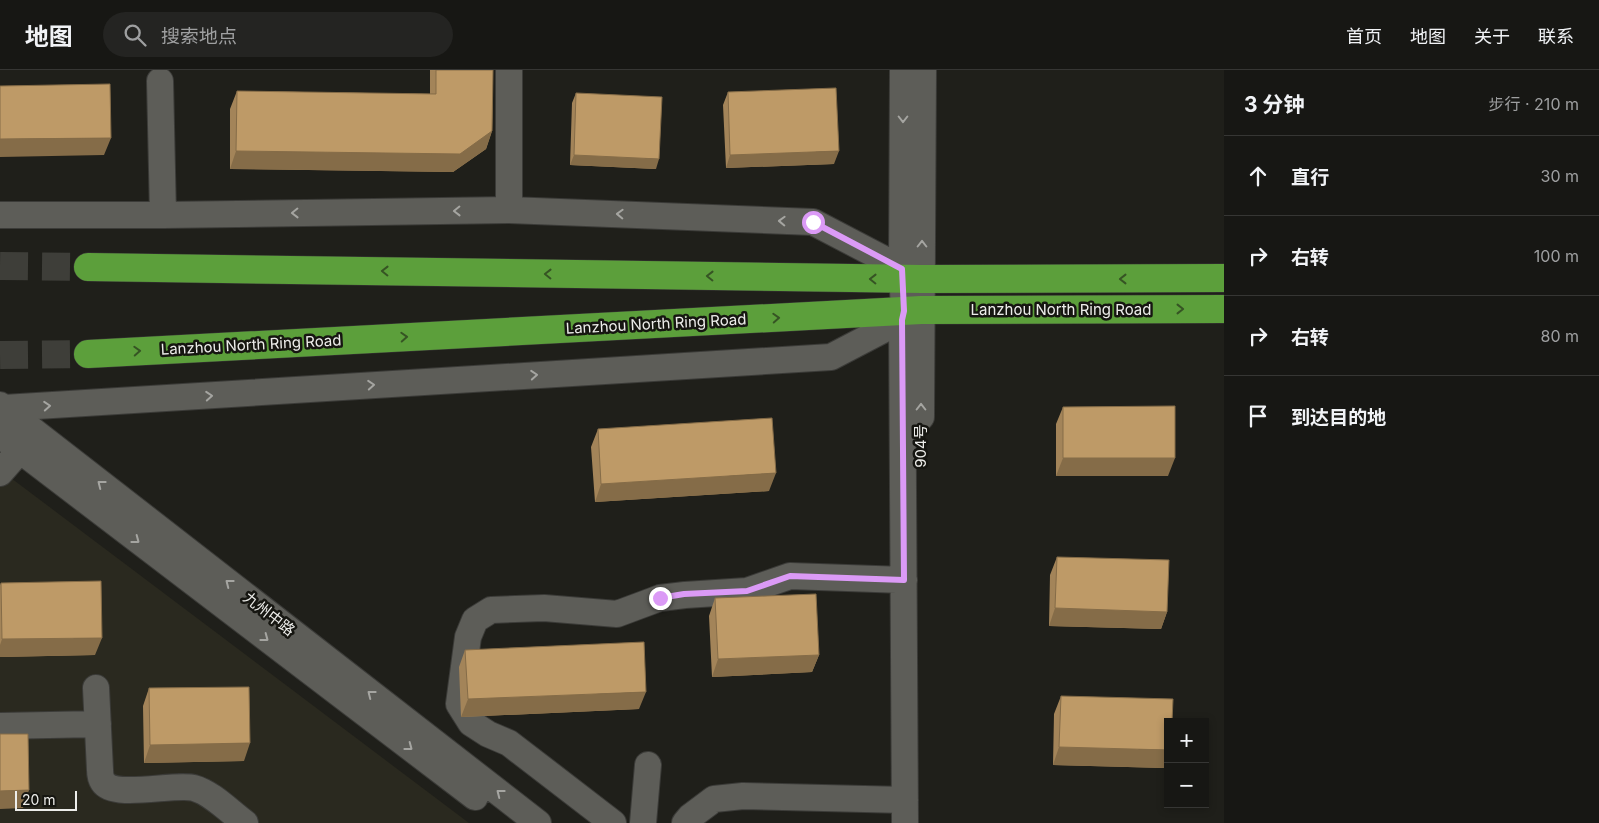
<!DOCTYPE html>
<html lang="zh">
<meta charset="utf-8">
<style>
body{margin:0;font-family:Inter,"Noto Sans SC",sans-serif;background:#242422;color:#f1f3f6}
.controls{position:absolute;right:15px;bottom:15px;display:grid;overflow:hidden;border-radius:0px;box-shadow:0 2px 8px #0003}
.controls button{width:45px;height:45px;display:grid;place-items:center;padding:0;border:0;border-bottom:1px solid #363634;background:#171714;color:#f1f3f6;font:25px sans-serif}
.scale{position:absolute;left:15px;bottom:12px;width:62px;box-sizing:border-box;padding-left:5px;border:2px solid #ededea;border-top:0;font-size:14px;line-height:18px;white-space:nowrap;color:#ededea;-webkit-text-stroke:4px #161611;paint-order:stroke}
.stop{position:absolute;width:15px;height:15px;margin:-11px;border:4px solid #db9af6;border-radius:50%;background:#fff}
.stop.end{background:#db9af6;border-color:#fff;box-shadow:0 1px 5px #0008}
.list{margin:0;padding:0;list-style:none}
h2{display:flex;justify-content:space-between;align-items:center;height:65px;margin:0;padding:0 20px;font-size:21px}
h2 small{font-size:16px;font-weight:400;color:#9e9fa0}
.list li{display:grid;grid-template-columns:32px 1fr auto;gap:15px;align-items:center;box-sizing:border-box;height:80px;padding:0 20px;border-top:1px solid #363634}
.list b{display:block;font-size:19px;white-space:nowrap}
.list em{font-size:16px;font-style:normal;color:#9e9fa0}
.icon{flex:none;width:28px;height:28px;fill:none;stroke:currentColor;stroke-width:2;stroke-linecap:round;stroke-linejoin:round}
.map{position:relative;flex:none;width:1224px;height:753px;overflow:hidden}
header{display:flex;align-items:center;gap:30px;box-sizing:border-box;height:70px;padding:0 25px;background:#171714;border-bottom:1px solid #363634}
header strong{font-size:24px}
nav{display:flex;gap:28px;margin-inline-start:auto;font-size:18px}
.search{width:350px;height:45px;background:#242422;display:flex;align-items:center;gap:12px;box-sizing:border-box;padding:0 18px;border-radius:28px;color:#9e9fa0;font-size:19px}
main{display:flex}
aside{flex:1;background:#171714}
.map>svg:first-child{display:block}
</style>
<header>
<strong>地图</strong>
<div class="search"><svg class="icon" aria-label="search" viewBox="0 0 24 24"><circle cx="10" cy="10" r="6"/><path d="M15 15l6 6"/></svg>搜索地点</div>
<nav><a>首页</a><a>地图</a><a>关于</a><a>联系</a></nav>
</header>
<main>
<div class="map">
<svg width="1224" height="753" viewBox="0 0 1224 753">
<rect width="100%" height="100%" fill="#1f1f1a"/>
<path fill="#2a291f" d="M 7,405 L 469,753 L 0,753 L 0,413 Z"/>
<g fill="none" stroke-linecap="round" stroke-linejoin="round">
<path stroke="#3e3e39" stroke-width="28" stroke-dasharray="28 14" stroke-linecap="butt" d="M 0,196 L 88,197
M 0,285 L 88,284"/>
<g stroke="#3b3b38" stroke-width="28">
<path id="minor" d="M 509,0 L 509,140
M 903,0 L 902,199 L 904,241 L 902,250 L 905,753
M 160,11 L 163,145
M 0,145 L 163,145 L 509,140 L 813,152 L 922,209
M 0,335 L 538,753
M 0,342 L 4,338 L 831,287 L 921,240
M 921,347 L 923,0
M 0,365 L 475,727
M 0,403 L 29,370
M 96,618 L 100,700 C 100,704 101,709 103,712 C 114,729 175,713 194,718 C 212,723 230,742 245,753
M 0,656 L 98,654
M 613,753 L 509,673 L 488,664 L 471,653 L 459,634 L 468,567 L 475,550 L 491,540 L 544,538 L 617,544 L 660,528 L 685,525 L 747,521 L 790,506 L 904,510
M 643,753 L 648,695
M 685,753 L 690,747 L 714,729 L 743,726 L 905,730"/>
</g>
<g stroke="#3b3b38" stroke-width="29">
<path id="highway" d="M 88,197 L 922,209 L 1224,208
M 88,284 L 921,240 L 1224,239"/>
</g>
<use href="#minor" stroke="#5d5d58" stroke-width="26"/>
<use href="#highway" stroke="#5c9f3b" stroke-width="28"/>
</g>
<path fill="#a38459" d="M 430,0 L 493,0 L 492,61 L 486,79 L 453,102 L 230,99 L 230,39 L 237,21 L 430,24 Z
M 728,22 L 834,94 L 726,98 L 723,35 Z
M 576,23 L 656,99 L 570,95 L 572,33 Z
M 1063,337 L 1168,406 L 1056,406 L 1056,354 Z
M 598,359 L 769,421 L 595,432 L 591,377 Z
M 1057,487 L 1167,542 L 1161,559 L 1049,556 L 1050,505 Z
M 1,513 L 95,585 L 0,587 L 0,515 Z
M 715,528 L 819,585 L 812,602 L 712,607 L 709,546 Z
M 465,580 L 639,639 L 461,647 L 459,597 Z
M 149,618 L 244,691 L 144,693 L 143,636 Z
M 1061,626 L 1165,698 L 1053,695 L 1054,644 Z"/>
<path fill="#856c48" d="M 492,61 L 486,79 L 453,102 L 230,99 L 236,81 Z
M 111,68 L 104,85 L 0,87 L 0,69 Z
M 839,81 L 834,94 L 726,98 L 730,85 Z
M 574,85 L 659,89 L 656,99 L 570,95 Z
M 1063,388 L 1175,388 L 1168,406 L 1056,406 Z
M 776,403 L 769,421 L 595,432 L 601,414 Z
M 1055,538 L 1167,542 L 1161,559 L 1049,556 Z
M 102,568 L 95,585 L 0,587 L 0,575 L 2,569 Z
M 819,585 L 812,602 L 712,607 L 718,589 Z
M 646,622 L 639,639 L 461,647 L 468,629 Z
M 250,673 L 244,691 L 144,693 L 150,675 Z
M 1059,677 L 1168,680 L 1168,691 L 1165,698 L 1053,695 Z
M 29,720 L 23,738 L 0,739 L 0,721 Z"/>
<path fill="#be9a67" stroke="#856c48" d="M 436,0 L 493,0 L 492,61 L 460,84 L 236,81 L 237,21 L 436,24 Z
M 110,14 L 111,68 L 0,69 L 0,16 Z
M 836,18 L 839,81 L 730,85 L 728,22 Z
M 576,23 L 662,27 L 659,89 L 574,85 Z
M 1175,336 L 1175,388 L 1063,388 L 1063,337 Z
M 772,348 L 776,403 L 601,414 L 598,359 Z
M 1057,487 L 1169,490 L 1167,542 L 1055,538 Z
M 101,511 L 102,568 L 2,569 L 1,513 Z
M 816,524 L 819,585 L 718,589 L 715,528 Z
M 644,572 L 646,622 L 468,629 L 465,580 Z
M 249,617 L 250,673 L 150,675 L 149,618 Z
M 1061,626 L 1173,629 L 1172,652 L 1168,652 L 1168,680 L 1059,677 Z
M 0,664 L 28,664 L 29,720 L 0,721 Z"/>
<defs><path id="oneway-chevron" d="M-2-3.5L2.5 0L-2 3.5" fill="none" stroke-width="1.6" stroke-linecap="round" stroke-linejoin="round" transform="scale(1.25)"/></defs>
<g stroke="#a5a5a1">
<use href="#oneway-chevron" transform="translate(903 49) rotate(90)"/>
<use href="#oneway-chevron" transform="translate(457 141) rotate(179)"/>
<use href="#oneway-chevron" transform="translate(295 143) rotate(179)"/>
<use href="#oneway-chevron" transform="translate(620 144) rotate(-178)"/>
<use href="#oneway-chevron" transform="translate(782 151) rotate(-178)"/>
<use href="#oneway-chevron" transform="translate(922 174) rotate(-90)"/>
<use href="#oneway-chevron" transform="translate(534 305) rotate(-4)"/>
<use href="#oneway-chevron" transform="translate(371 315) rotate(-4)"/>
<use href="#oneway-chevron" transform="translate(209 326) rotate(-4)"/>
<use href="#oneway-chevron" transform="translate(47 336) rotate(-4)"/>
<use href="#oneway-chevron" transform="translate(921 337) rotate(-90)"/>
<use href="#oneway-chevron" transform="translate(101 414) rotate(-142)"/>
<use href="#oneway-chevron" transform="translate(136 470) rotate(37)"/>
<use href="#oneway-chevron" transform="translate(229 513) rotate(-142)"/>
<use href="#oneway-chevron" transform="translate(265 568) rotate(37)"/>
<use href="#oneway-chevron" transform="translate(371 624) rotate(-142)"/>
<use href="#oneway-chevron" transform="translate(409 677) rotate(37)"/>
<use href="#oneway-chevron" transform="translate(500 723) rotate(-142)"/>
</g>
<g stroke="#365424">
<use href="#oneway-chevron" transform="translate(385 201) rotate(-179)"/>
<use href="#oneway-chevron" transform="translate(548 204) rotate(-179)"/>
<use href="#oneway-chevron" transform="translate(710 206) rotate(-179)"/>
<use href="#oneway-chevron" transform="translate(873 209) rotate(-179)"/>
<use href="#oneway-chevron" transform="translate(1123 209) rotate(180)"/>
<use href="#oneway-chevron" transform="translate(1180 239)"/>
<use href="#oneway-chevron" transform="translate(776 248) rotate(-3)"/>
<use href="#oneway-chevron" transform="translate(404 267) rotate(-3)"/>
<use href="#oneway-chevron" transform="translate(137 281) rotate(-3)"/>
</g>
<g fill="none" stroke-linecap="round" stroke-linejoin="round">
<path stroke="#db9af6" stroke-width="6" d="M 660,528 L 684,524 L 747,521 L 790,506 L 904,510 L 902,250 L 904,241 L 902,199 L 813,152"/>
</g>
<g text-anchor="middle" stroke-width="5" stroke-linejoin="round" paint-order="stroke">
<g font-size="15" fill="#ededea" stroke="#161611">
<text x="1061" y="245">Lanzhou North Ring Road</text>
<text transform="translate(656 254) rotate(-3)" y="5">Lanzhou North Ring Road</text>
<text transform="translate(251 275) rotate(-3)" y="5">Lanzhou North Ring Road</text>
<text transform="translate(921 376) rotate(-90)" y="5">904号</text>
<text transform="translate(269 544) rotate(38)" y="5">九州中路</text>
</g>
</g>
</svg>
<div class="controls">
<button>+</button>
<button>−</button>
</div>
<div class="scale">20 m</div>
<div class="stop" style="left:813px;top:152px"></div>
<div class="stop end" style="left:660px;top:528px"></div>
</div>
<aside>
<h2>3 分钟<small>步行 · 210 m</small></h2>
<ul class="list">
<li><svg class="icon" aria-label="ahead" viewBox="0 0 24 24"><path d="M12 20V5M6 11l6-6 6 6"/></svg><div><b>直行</b></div><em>30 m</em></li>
<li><svg class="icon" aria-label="right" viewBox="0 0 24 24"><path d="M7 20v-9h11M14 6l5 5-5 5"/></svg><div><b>右转</b></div><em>100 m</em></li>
<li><svg class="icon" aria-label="right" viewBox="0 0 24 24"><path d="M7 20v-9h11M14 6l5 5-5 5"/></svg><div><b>右转</b></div><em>80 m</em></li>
<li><svg class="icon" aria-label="arrive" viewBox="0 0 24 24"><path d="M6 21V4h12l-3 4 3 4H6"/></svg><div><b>到达目的地</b></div></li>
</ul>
</aside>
</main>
